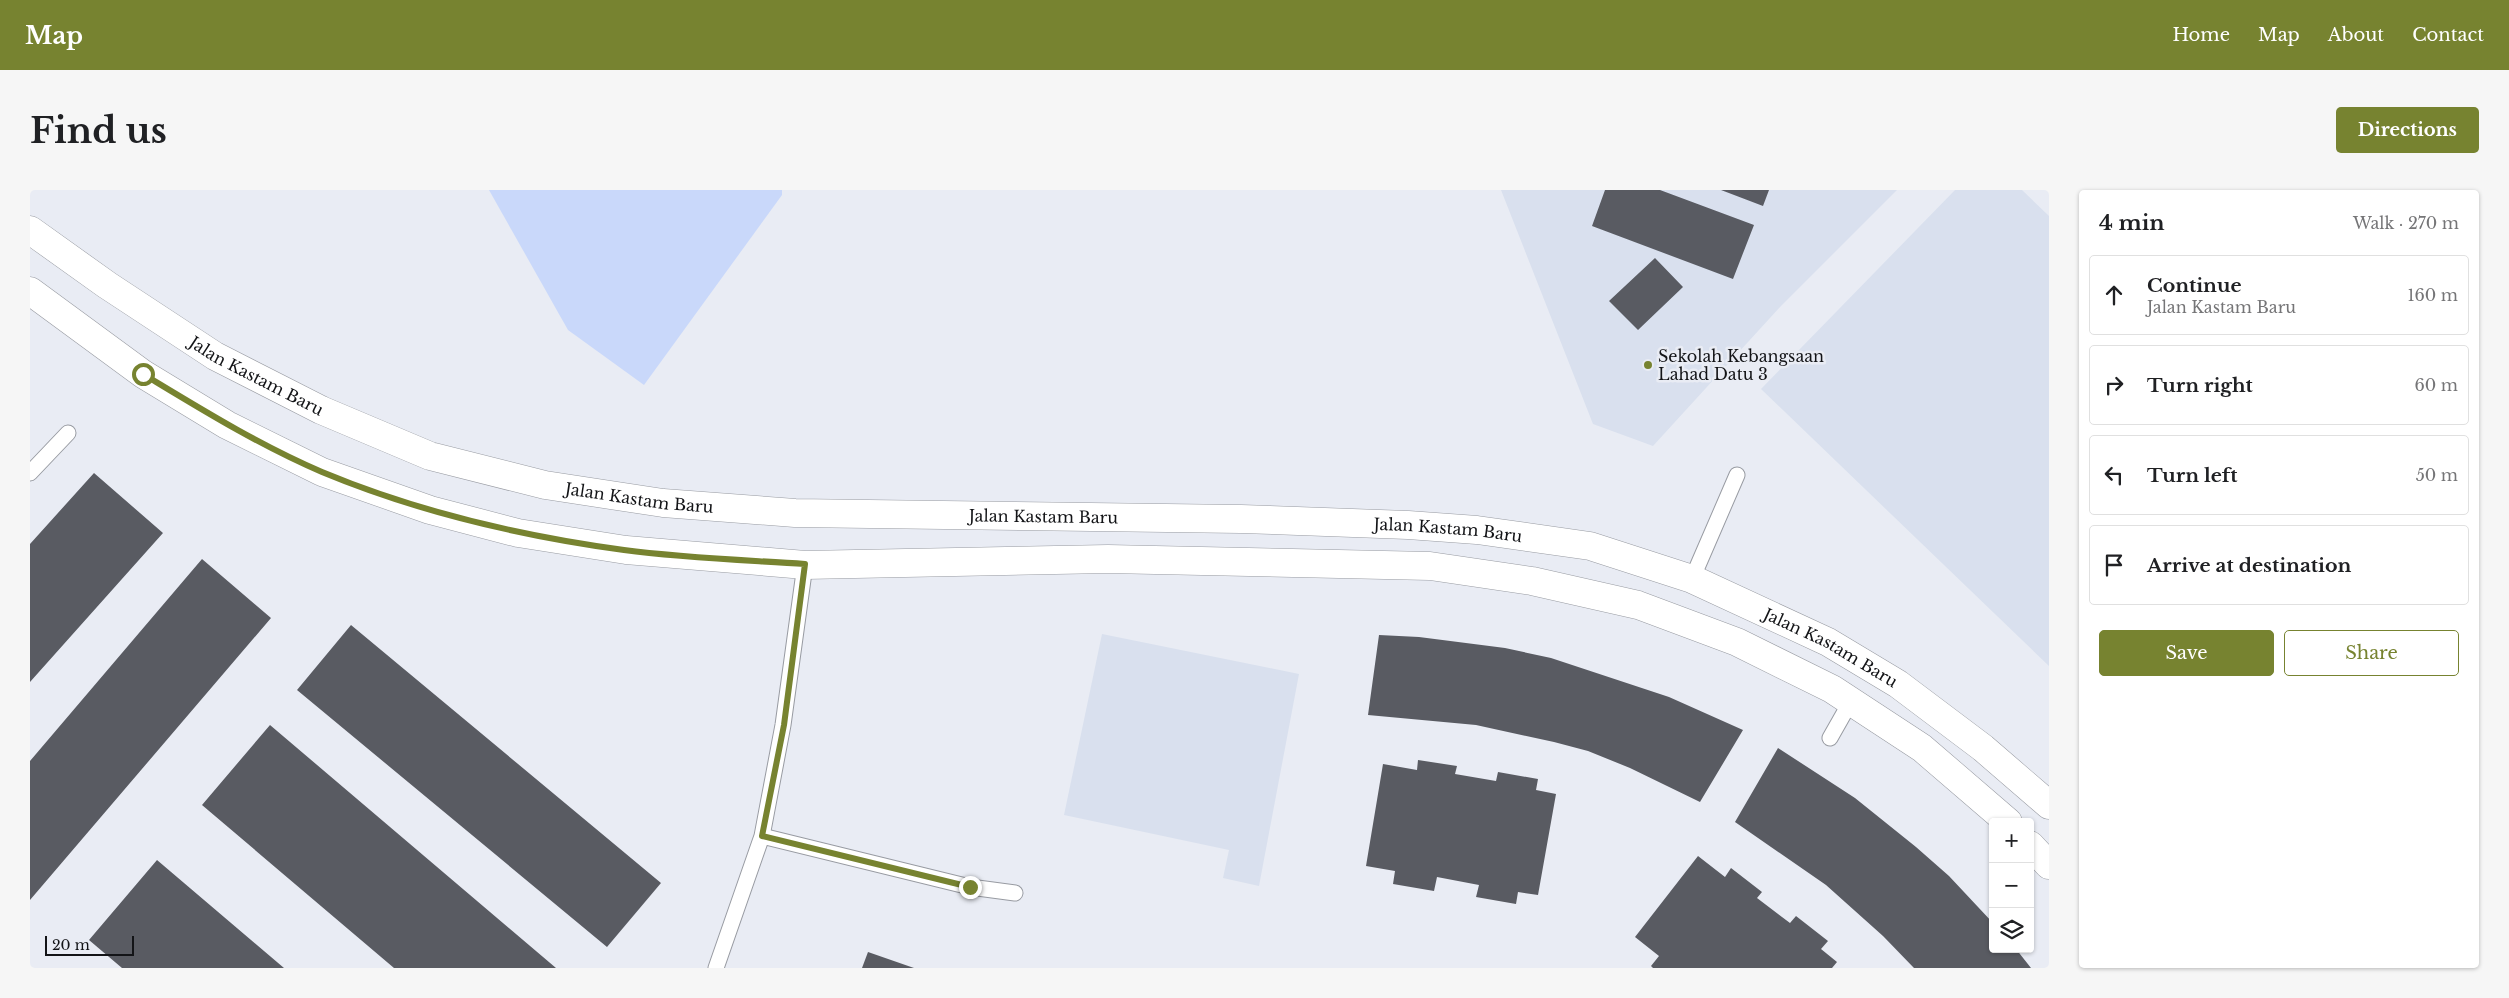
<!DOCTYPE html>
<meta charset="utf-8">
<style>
body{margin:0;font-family:"Libre Baskerville",serif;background:#f6f6f6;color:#202124}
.controls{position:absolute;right:15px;bottom:15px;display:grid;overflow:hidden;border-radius:5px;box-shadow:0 1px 4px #0004}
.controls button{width:45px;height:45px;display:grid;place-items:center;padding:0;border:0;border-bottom:1px solid #e0e0e0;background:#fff;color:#202124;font:25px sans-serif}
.scale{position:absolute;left:15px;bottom:12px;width:89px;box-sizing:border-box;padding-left:5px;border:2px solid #131417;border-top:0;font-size:14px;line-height:18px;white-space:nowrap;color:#131417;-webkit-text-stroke:4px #e9ecf4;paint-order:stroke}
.stop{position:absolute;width:15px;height:15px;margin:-11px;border:4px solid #778330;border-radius:50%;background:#fff}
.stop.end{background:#778330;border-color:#fff;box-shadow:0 1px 5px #0008}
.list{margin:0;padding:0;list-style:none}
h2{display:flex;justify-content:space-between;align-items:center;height:65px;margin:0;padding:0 20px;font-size:21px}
h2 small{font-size:16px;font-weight:400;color:#757577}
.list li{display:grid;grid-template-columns:32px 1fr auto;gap:15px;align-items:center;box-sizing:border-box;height:80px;margin:0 10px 10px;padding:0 10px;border:1px solid #e0e0e0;border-radius:5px}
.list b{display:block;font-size:19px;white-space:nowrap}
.list p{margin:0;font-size:16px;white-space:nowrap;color:#757577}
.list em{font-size:16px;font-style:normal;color:#757577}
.actions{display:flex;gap:10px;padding:15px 20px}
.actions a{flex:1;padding:11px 0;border:1px solid #778330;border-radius:5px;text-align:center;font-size:18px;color:#778330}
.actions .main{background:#778330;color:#fff}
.icon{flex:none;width:28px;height:28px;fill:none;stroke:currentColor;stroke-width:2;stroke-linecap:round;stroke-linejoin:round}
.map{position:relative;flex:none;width:2019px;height:778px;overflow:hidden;border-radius:5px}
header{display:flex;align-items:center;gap:30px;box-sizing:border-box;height:70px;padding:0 25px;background:#778330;color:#fff}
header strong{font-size:24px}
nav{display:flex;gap:28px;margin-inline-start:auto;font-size:18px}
.intro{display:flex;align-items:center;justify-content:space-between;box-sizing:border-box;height:120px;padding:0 30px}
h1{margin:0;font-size:35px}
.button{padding:12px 22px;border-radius:5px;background:#778330;color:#fff;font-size:18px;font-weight:700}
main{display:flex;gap:30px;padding:0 30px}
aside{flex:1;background:#fff;border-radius:5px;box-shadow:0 1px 4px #0004}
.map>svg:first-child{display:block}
</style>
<header>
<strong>Map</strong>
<nav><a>Home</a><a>Map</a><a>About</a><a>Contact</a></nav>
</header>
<div class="intro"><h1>Find us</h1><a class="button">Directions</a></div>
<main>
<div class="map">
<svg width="2019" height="778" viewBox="0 0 2019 778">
<rect width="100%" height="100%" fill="#e9ecf4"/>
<path fill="#d9e0ee" d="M 1471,0 L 1867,0 L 1751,116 L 1623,256 L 1563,234 Z
M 1925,0 L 1992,0 L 2019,26 L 2019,476 L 1731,199 Z
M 1072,444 L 1269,484 L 1229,696 L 1193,688 L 1199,660 L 1034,625 Z"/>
<path fill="#c9d8fa" d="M 459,0 L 752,0 L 752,5 L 614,195 L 538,140 Z"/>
<path fill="#595b62" d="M 1575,0 L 1630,0 L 1724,35 L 1703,89 L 1562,36 Z
M 1691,0 L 1739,0 L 1733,16 Z
M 1625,68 L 1653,97 L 1608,140 L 1579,111 Z
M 64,283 L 133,343 L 0,492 L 0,354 Z
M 172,369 L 241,428 L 0,710 L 0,571 Z
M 321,435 L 631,693 L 577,757 L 267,500 Z
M 1349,445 L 1389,447 L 1475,458 L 1521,468 L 1639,507 L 1713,540 L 1670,612 L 1600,578 L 1558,561 L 1524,552 L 1446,535 L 1338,525 Z
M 240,535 L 526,778 L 364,778 L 172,615 Z
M 1748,558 L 1825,608 L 1886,657 L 1919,686 L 1963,733 L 1963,759 L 1986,759 L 2001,778 L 1884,778 L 1853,746 L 1796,695 L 1705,632 Z
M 1388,570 L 1427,576 L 1425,584 L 1466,591 L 1468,582 L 1508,589 L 1506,600 L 1526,604 L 1508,705 L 1488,702 L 1486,714 L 1446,707 L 1449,695 L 1407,687 L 1404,701 L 1363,694 L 1365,681 L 1336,676 L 1353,574 L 1387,580 Z
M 1668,666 L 1695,687 L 1701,678 L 1732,702 L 1727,708 L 1760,733 L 1766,726 L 1798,751 L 1791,759 L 1807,772 L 1802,778 L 1623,778 L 1621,776 L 1629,766 L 1605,747 Z
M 127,670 L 254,778 L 92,778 L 59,750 Z
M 838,762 L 884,778 L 832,778 Z"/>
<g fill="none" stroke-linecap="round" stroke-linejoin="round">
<g stroke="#989ba2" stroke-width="17">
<path id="lane" d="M 0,283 L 38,243
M 1662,389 L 1707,285
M 1800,548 L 1821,511
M 732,646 L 940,697 L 985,703
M 686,778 L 732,646 L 753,535 L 775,375"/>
</g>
<g stroke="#989ba2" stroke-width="29">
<g id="secondary">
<path id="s1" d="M 0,40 L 77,95 L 185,166 L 291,220 L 400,266 L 515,295 L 633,313 L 765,323 L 1211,329 L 1378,335 L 1447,340 L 1560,356 L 1662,389 L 1798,452 L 1868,494 L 1953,558 L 2019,615"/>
<path d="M 0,101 L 113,184 L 197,235 L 292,282 L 400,320 L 488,343 L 596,360 L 775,375 L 1078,369 L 1400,376 L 1502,391 L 1608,415 L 1707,452 L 1802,499 L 1892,558 L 1978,632"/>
<path d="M 2000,655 L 2019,675"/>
</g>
</g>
<use href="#lane" stroke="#fff" stroke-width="15"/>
<use href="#secondary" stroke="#fff" stroke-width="28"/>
</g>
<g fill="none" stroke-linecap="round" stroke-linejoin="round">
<path stroke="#778330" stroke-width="6" d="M 113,184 C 171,219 229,255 292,282 C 388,322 491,346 594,360 C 654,368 715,370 775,374 L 754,535 L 732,646 L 940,697"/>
</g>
<circle fill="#778330" stroke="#e9ecf4" stroke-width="2" cx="1618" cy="175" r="5"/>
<g text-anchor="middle" stroke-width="5" stroke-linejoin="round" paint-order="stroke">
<g font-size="16" fill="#131417" stroke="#e9ecf4" text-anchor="start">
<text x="1628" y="172">Sekolah Kebangsaan<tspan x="1628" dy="18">Lahad Datu 3</tspan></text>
</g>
<g font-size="16" fill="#131417" stroke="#e9ecf4">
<text dy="6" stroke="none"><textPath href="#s1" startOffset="270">Jalan Kastam Baru</textPath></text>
<text dy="6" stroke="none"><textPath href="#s1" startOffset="675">Jalan Kastam Baru</textPath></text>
<text dy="6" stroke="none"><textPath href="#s1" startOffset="1080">Jalan Kastam Baru</textPath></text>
<text dy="6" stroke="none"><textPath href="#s1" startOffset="1485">Jalan Kastam Baru</textPath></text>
<text dy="6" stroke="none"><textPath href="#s1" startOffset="1890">Jalan Kastam Baru</textPath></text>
</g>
</g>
</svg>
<div class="controls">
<button>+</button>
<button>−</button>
<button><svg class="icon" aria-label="layers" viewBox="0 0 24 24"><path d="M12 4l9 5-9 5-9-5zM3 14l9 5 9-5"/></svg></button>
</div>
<div class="scale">20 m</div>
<div class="stop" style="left:113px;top:184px"></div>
<div class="stop end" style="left:940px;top:697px"></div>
</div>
<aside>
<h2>4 min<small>Walk · 270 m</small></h2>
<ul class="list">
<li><svg class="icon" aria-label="ahead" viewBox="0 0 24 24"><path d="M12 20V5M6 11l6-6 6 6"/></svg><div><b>Continue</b><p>Jalan Kastam Baru</p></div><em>160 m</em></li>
<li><svg class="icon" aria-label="right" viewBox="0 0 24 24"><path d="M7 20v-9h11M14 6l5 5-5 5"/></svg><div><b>Turn right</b></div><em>60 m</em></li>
<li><svg class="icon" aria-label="left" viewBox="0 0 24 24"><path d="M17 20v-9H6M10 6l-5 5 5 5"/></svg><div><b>Turn left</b></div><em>50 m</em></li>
<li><svg class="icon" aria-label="arrive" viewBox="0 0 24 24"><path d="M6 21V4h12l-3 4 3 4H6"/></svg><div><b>Arrive at destination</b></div></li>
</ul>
<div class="actions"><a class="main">Save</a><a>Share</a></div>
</aside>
</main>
